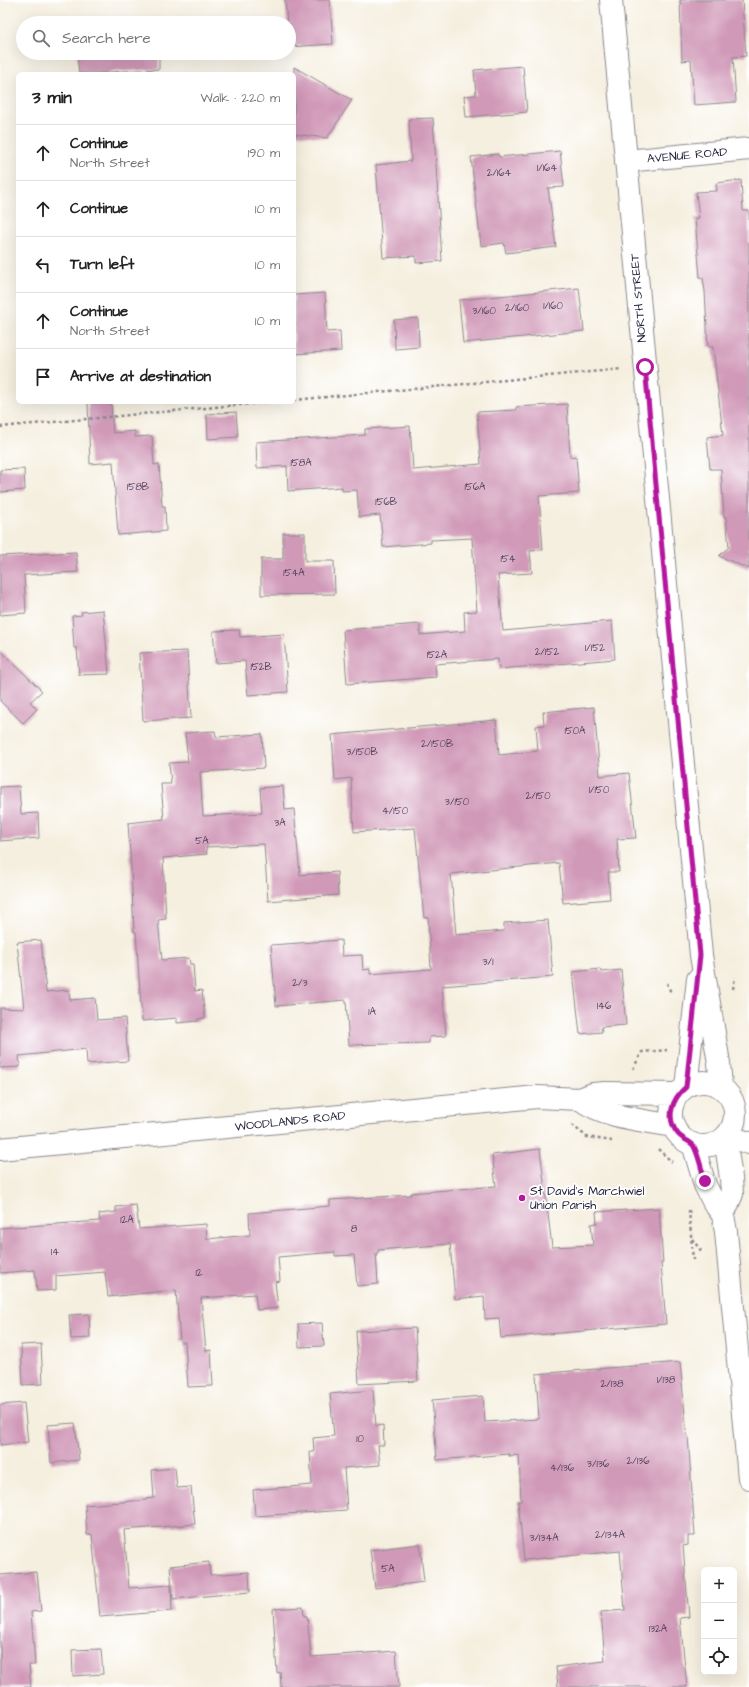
<!DOCTYPE html>
<meta charset="utf-8">
<style>
body{margin:0;font-family:"Architects Daughter",sans-serif;background:#f6f6f6;color:#222}
.controls{position:absolute;right:12px;bottom:12px;display:grid;overflow:hidden;border-radius:6px;box-shadow:0 4px 16px #0002}
.controls button{width:36px;height:36px;display:grid;place-items:center;padding:0;border:0;border-bottom:1px solid #e0e0e0;background:#fff;color:#222;font:20px sans-serif}
.stop{position:absolute;width:12px;height:12px;margin:-9px;border:3px solid #b5179e;border-radius:50%;background:#fff}
.stop.end{background:#b5179e;border-color:#fff;box-shadow:0 1px 4px #0008}
.list{margin:0;padding:0;list-style:none}
h2{display:flex;justify-content:space-between;align-items:center;height:52px;margin:0;padding:0 16px;font-size:17px}
h2 small{font-size:13px;font-weight:400;color:#767676}
.list li{display:grid;grid-template-columns:26px 1fr auto;gap:12px;align-items:center;box-sizing:border-box;height:56px;padding:0 16px;border-top:1px solid #e0e0e0}
.list b{display:block;font-size:15px;white-space:nowrap}
.list p{margin:0;font-size:13px;white-space:nowrap;color:#767676}
.list em{font-size:13px;font-style:normal;color:#767676}
.icon{flex:none;width:22px;height:22px;fill:none;stroke:currentColor;stroke-width:2;stroke-linecap:round;stroke-linejoin:round}
.map{position:relative;flex:none;width:749px;height:1687px;overflow:hidden}
.search{position:absolute;background:#fff;box-shadow:0 4px 16px #0002;left:16px;top:16px;width:280px;height:44px;display:flex;align-items:center;gap:10px;box-sizing:border-box;padding:0 14px;border-radius:22px;color:#767676;font-size:15px}
.panel{position:absolute;background:#fff;box-shadow:0 4px 16px #0002;left:16px;top:72px;width:280px;height:332px;border-radius:6px}
.map>svg:first-child{display:block}
</style>
<div class="map">
<svg width="749" height="1687" viewBox="0 0 749 1687">
<rect width="100%" height="100%" fill="#fff"/>
<filter id="ink" filterUnits="userSpaceOnUse"><feTurbulence type="fractalNoise" baseFrequency=".025" numOctaves="2"/><feDisplacementMap in="SourceGraphic" scale="8" xChannelSelector="R" yChannelSelector="G"/><feConvolveMatrix kernelMatrix="1 2 1 2 8 2 1 2 1" color-interpolation-filters="sRGB"/></filter>
<filter id="wash" filterUnits="userSpaceOnUse"><feTurbulence type="fractalNoise" baseFrequency=".012" numOctaves="4" result="noise"/><feDisplacementMap in="SourceGraphic" scale="16" xChannelSelector="R" yChannelSelector="G"/><feGaussianBlur stdDeviation="0.9" result="paint"/><feColorMatrix in="noise" values="0 0 0 0 0 0 0 0 0 0 0 0 0 0 0 0 0 1.4 0 .05"/><feComposite in="paint" operator="in"/></filter>
<g filter="url(#wash)">
<rect width="100%" height="100%" fill="#f5efdf"/>
<g id="blocks">
<path fill="#d099b8" d="M 285,0 L 330,0 L 333,44 L 289,47 L 289,23 L 287,23 Z
M 680,0 L 742,0 L 746,56 L 733,57 L 736,102 L 694,105 L 691,60 L 682,61 Z
M 104,19 L 104,23 L 75,23 L 75,20 Z
M 77,53 L 159,53 L 159,69 L 79,74 Z
M 523,66 L 527,112 L 466,117 L 464,96 L 476,95 L 474,70 Z
M 294,67 L 352,100 L 327,138 L 294,134 Z
M 433,118 L 442,261 L 416,263 L 416,256 L 383,258 L 376,165 L 411,161 L 409,119 Z
M 560,151 L 564,187 L 548,188 L 556,247 L 506,253 L 504,243 L 481,246 L 471,157 L 498,154 L 499,157 Z
M 741,180 L 743,211 L 749,211 L 749,569 L 719,556 L 729,547 L 726,517 L 724,517 L 721,469 L 710,469 L 707,437 L 723,435 L 713,347 L 708,347 L 705,291 L 703,278 L 700,278 L 695,218 L 699,218 L 696,192 L 717,191 L 716,183 Z
M 579,288 L 584,331 L 463,343 L 459,300 Z
M 325,293 L 327,332 L 340,331 L 341,351 L 294,354 L 294,295 Z
M 418,318 L 419,347 L 395,349 L 394,320 Z
M 88,402 L 111,402 L 113,433 L 135,431 L 135,437 L 152,436 L 154,465 L 159,464 L 162,506 L 165,506 L 166,531 L 118,535 L 113,462 L 90,464 Z
M 567,404 L 570,457 L 576,456 L 579,493 L 539,496 L 543,550 L 530,551 L 532,573 L 498,575 L 503,631 L 612,621 L 615,659 L 499,669 L 498,659 L 435,664 L 436,677 L 347,684 L 343,630 L 420,624 L 420,635 L 465,631 L 464,612 L 477,611 L 472,538 L 431,540 L 431,543 L 383,547 L 380,515 L 359,517 L 357,490 L 342,491 L 342,487 L 288,491 L 287,466 L 257,468 L 256,442 L 365,435 L 365,429 L 410,426 L 413,470 L 481,464 L 477,412 L 516,410 L 516,407 Z
M 236,412 L 238,437 L 208,439 L 207,414 Z
M 24,469 L 25,490 L 0,492 L 0,470 Z
M 283,533 L 305,533 L 305,561 L 334,561 L 335,594 L 261,595 L 261,559 L 283,559 Z
M 76,552 L 78,572 L 24,575 L 26,613 L 0,615 L 0,556 Z
M 103,610 L 109,674 L 79,675 L 77,648 L 74,648 L 72,616 L 82,615 L 81,612 Z
M 239,630 L 240,637 L 284,634 L 288,692 L 248,695 L 245,661 L 216,663 L 213,631 Z
M 0,650 L 42,691 L 30,702 L 37,709 L 23,723 L 0,701 Z
M 187,651 L 191,718 L 143,721 L 139,653 Z
M 594,707 L 600,776 L 629,773 L 636,838 L 617,839 L 619,872 L 608,872 L 610,899 L 563,903 L 559,863 L 451,874 L 456,935 L 504,931 L 504,923 L 548,920 L 553,977 L 442,986 L 446,1036 L 429,1037 L 429,1043 L 349,1045 L 346,1000 L 276,1006 L 271,945 L 341,940 L 342,956 L 362,955 L 363,970 L 370,969 L 370,974 L 431,969 L 428,917 L 424,918 L 415,828 L 354,832 L 351,778 L 335,780 L 332,735 L 496,720 L 499,755 L 538,751 L 536,726 L 544,725 L 543,712 Z
M 215,731 L 216,737 L 262,734 L 264,768 L 200,772 L 203,816 L 262,813 L 260,788 L 283,786 L 285,810 L 294,809 L 300,875 L 337,872 L 338,895 L 268,901 L 264,844 L 206,847 L 207,854 L 163,858 L 166,919 L 158,920 L 162,960 L 189,958 L 190,964 L 193,964 L 195,991 L 202,990 L 205,1018 L 198,1019 L 198,1021 L 177,1023 L 177,1018 L 142,1021 L 136,932 L 134,932 L 131,868 L 128,823 L 164,819 L 161,784 L 171,784 L 169,763 L 188,762 L 185,733 Z
M 19,786 L 21,814 L 38,813 L 39,838 L 0,841 L 0,787 Z
M 41,940 L 46,992 L 69,990 L 70,1000 L 95,998 L 97,1020 L 125,1018 L 128,1061 L 87,1064 L 86,1049 L 19,1056 L 20,1067 L 0,1068 L 0,1008 L 24,1009 L 17,942 Z
M 600,969 L 601,972 L 621,970 L 626,1025 L 601,1027 L 602,1032 L 580,1034 L 573,972 Z
M 540,1149 L 552,1247 L 593,1245 L 591,1224 L 597,1223 L 596,1212 L 659,1208 L 663,1263 L 661,1263 L 666,1324 L 501,1338 L 499,1318 L 485,1319 L 484,1296 L 455,1299 L 450,1244 L 378,1250 L 378,1253 L 376,1253 L 378,1284 L 357,1286 L 354,1255 L 335,1256 L 335,1252 L 278,1257 L 280,1281 L 275,1282 L 278,1308 L 257,1310 L 255,1294 L 201,1298 L 206,1351 L 211,1350 L 213,1386 L 188,1387 L 185,1342 L 180,1342 L 176,1290 L 108,1297 L 105,1272 L 56,1276 L 56,1290 L 37,1291 L 35,1270 L 0,1273 L 0,1228 L 100,1221 L 99,1214 L 116,1212 L 116,1207 L 136,1205 L 139,1229 L 206,1224 L 207,1239 L 250,1235 L 249,1213 L 330,1206 L 330,1200 L 411,1195 L 411,1193 L 496,1186 L 492,1155 Z
M 89,1314 L 90,1338 L 71,1339 L 69,1315 Z
M 322,1323 L 324,1346 L 299,1347 L 298,1324 Z
M 415,1328 L 418,1381 L 359,1384 L 356,1331 Z
M 41,1344 L 43,1384 L 23,1385 L 21,1345 Z
M 680,1362 L 687,1436 L 688,1436 L 695,1536 L 688,1536 L 688,1545 L 683,1546 L 689,1617 L 680,1618 L 687,1687 L 558,1687 L 556,1667 L 605,1661 L 601,1612 L 625,1610 L 620,1551 L 524,1560 L 518,1501 L 521,1501 L 519,1455 L 509,1456 L 509,1454 L 437,1460 L 432,1400 L 483,1396 L 485,1422 L 539,1419 L 536,1374 Z
M 373,1390 L 376,1426 L 383,1425 L 384,1445 L 378,1445 L 380,1465 L 344,1468 L 347,1510 L 255,1516 L 253,1490 L 312,1485 L 310,1452 L 314,1452 L 313,1438 L 334,1436 L 330,1394 Z
M 24,1403 L 28,1442 L 0,1445 L 0,1405 Z
M 75,1423 L 79,1460 L 51,1463 L 48,1425 Z
M 175,1468 L 177,1488 L 191,1487 L 195,1524 L 124,1530 L 129,1588 L 171,1585 L 172,1611 L 100,1617 L 92,1534 L 87,1535 L 85,1505 L 146,1500 L 146,1499 L 154,1498 L 152,1470 Z
M 420,1544 L 424,1582 L 375,1588 L 370,1550 Z
M 209,1562 L 210,1575 L 249,1572 L 250,1592 L 173,1599 L 170,1566 Z
M 37,1572 L 41,1611 L 31,1612 L 35,1665 L 29,1665 L 31,1687 L 0,1687 L 0,1575 Z
M 303,1607 L 304,1616 L 307,1616 L 311,1657 L 396,1651 L 399,1687 L 281,1687 L 280,1672 L 277,1673 L 273,1609 Z
M 101,1649 L 103,1674 L 73,1676 L 72,1650 Z"/>
</g>
</g>
<g filter="url(#ink)">
<use href="#blocks" fill-opacity="0" stroke="#8c888d" stroke-width="1"/>
<g fill="none" stroke-linecap="round" stroke-linejoin="round">
<g stroke="#8c888d" stroke-width="24">
<path id="minor" d="M 626,161 L 749,149"/>
</g>
<g stroke="#8c888d" stroke-width="24">
<path id="tertiary" d="M 611,0 L 701,955 L 719,1063 L 721,1087
M671 1114a32 32 0 1 1 64 0a32 32 0 1 1-64 0Z
M 686,1087 L 698,979
M 580,1099 C 606,1118 643,1120 674,1126
M 726,1136 L 749,1143
M 693,1144 L 705,1185 L 714,1203 L 723,1215 L 726,1232 L 749,1478
M 0,1149 L 537,1097 L 580,1099 L 593,1094 L 605,1093 L 678,1094
M 723,1215 L 732,1194 L 731,1178 L 725,1138"/>
</g>
<path stroke="#8c888d" stroke-width="2.5" stroke-dasharray="3 3" stroke-linecap="butt" d="M 294,400 L 622,369
M 0,427 L 270,402
M 667,983 L 671,993
M 733,989 L 735,977
M 633,1069 L 642,1052 L 667,1050
M 572,1125 L 587,1137 L 612,1141
M 658,1149 L 672,1162
M 689,1210 L 693,1260
M 692,1239 L 702,1252"/>
<use href="#minor" stroke="#fff" stroke-width="22"/>
<use href="#tertiary" stroke="#fff" stroke-width="22"/>
</g>
</g>
<g fill="none" stroke-linecap="round" stroke-linejoin="round" filter="url(#ink)">
<path stroke="#b5179e" stroke-width="5" d="M 645,367 L 700,955 L 686,1087 C 672,1099 665,1118 678,1134 C 682,1139 690,1141 693,1145 C 698,1152 702,1172 705,1181"/>
</g>
<circle fill="#b5179e" stroke="#fff" stroke-width="1.5" cx="522" cy="1198" r="4"/>
<g text-anchor="middle" stroke-width="3.5" stroke-linejoin="round" paint-order="stroke">
<g font-size="10" fill="#4e405a">
<text x="547" y="171">1/164</text>
<text x="499" y="176">2/164</text>
<text x="553" y="309">1/160</text>
<text x="517" y="311">2/160</text>
<text x="484" y="314">3/160</text>
<text x="301" y="466">158A</text>
<text x="138" y="490">158B</text>
<text x="475" y="490">156A</text>
<text x="386" y="505">156B</text>
<text x="508" y="562">154</text>
<text x="294" y="576">154A</text>
<text x="595" y="651">1/152</text>
<text x="547" y="655">2/152</text>
<text x="437" y="658">152A</text>
<text x="261" y="670">152B</text>
<text x="575" y="734">150A</text>
<text x="437" y="747">2/150B</text>
<text x="362" y="755">3/150B</text>
<text x="599" y="793">1/150</text>
<text x="538" y="799">2/150</text>
<text x="457" y="805">3/150</text>
<text x="395" y="814">4/150</text>
<text x="280" y="826">3A</text>
<text x="202" y="844">5A</text>
<text x="488" y="965">3/1</text>
<text x="300" y="986">2/3</text>
<text x="604" y="1009">146</text>
<text x="372" y="1015">1A</text>
<text x="127" y="1223">12A</text>
<text x="354" y="1232">8</text>
<text x="55" y="1255">14</text>
<text x="199" y="1276">12</text>
<text x="666" y="1383">1/138</text>
<text x="612" y="1387">2/138</text>
<text x="360" y="1442">10</text>
<text x="638" y="1464">2/136</text>
<text x="598" y="1467">3/136</text>
<text x="562" y="1471">4/136</text>
<text x="610" y="1538">2/134A</text>
<text x="544" y="1541">3/134A</text>
<text x="388" y="1572">5A</text>
<text x="658" y="1632">132A</text>
</g>
<g font-size="12" fill="#22223b" stroke="#fff">
<text transform="translate(687 155) rotate(-5)" y="4">AVENUE ROAD</text>
<text transform="translate(638 298) rotate(-95)" y="4">NORTH STREET</text>
<text transform="translate(290 1121) rotate(-6)" y="4">WOODLANDS ROAD</text>
</g>
<g font-size="12" fill="#22223b" stroke="#fff" text-anchor="start">
<text x="530" y="1195">St David's Marchwiel<tspan x="530" dy="14">Union Parish</tspan></text>
</g>
</g>
</svg>
<div class="controls">
<button>+</button>
<button>−</button>
<button><svg class="icon" aria-label="locate" viewBox="0 0 24 24"><circle cx="12" cy="12" r="6"/><path d="M12 2v4M12 18v4M2 12h4M18 12h4"/></svg></button>
</div>
<div class="stop" style="left:645px;top:367px"></div>
<div class="stop end" style="left:705px;top:1181px"></div>
<div class="search"><svg class="icon" aria-label="search" viewBox="0 0 24 24"><circle cx="10" cy="10" r="6"/><path d="M15 15l6 6"/></svg>Search here</div>
<section class="panel">
<h2>3 min<small>Walk · 220 m</small></h2>
<ul class="list">
<li><svg class="icon" aria-label="ahead" viewBox="0 0 24 24"><path d="M12 20V5M6 11l6-6 6 6"/></svg><div><b>Continue</b><p>North Street</p></div><em>190 m</em></li>
<li><svg class="icon" aria-label="ahead" viewBox="0 0 24 24"><path d="M12 20V5M6 11l6-6 6 6"/></svg><div><b>Continue</b></div><em>10 m</em></li>
<li><svg class="icon" aria-label="left" viewBox="0 0 24 24"><path d="M17 20v-9H6M10 6l-5 5 5 5"/></svg><div><b>Turn left</b></div><em>10 m</em></li>
<li><svg class="icon" aria-label="ahead" viewBox="0 0 24 24"><path d="M12 20V5M6 11l6-6 6 6"/></svg><div><b>Continue</b><p>North Street</p></div><em>10 m</em></li>
<li><svg class="icon" aria-label="arrive" viewBox="0 0 24 24"><path d="M6 21V4h12l-3 4 3 4H6"/></svg><div><b>Arrive at destination</b></div></li>
</ul>
</section>
</div>
